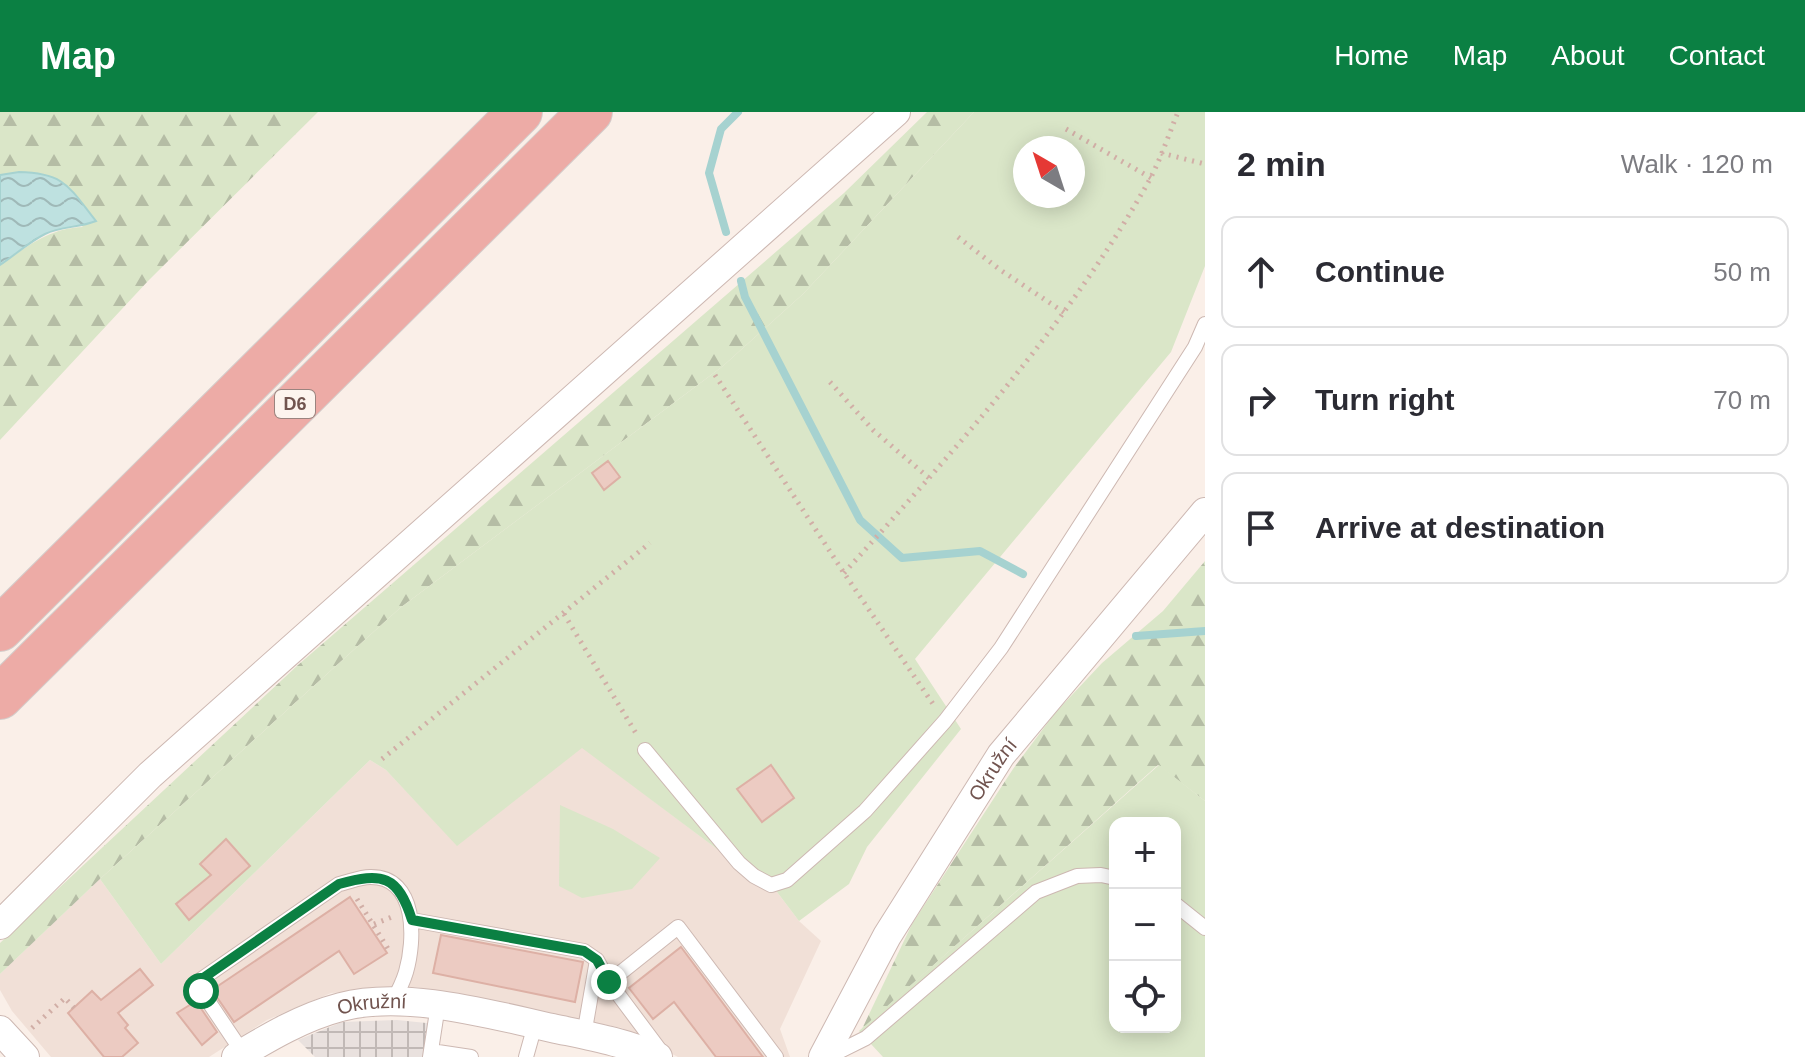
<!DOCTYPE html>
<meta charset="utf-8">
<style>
body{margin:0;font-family:Helvetica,sans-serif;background:#f2f2f3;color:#2b2b33}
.controls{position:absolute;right:24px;bottom:24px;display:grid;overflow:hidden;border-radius:16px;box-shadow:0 4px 20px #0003}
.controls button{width:72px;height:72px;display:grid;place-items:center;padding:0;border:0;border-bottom:2px solid #e1e1e2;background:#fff;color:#2b2b33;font:40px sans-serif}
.compass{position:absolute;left:1013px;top:24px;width:72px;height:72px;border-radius:50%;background:#fff;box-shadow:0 4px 20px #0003;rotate:321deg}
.stop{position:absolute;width:24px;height:24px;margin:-18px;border:6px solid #0b8043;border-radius:50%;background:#fff}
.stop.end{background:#0b8043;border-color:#fff;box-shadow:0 2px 8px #0008}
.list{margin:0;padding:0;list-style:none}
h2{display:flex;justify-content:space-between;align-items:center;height:104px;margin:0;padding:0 32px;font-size:34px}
h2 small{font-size:26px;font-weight:400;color:#7c7c81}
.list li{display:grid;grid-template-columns:52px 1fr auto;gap:24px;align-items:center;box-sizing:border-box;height:112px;margin:0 16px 16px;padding:0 16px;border:2px solid #e1e1e2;border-radius:16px}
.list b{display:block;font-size:30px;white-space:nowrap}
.list em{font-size:26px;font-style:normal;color:#7c7c81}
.icon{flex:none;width:44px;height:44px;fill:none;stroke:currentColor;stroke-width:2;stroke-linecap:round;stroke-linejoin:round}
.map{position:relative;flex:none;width:1205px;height:945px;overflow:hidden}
header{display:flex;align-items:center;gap:48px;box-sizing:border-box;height:112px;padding:0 40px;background:#0b8043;color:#fff}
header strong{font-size:38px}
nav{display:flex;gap:44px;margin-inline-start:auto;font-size:28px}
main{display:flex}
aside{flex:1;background:#fff}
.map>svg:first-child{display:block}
</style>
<header>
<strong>Map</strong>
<nav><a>Home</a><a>Map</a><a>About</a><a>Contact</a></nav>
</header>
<main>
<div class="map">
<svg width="1205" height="945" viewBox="0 0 1205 945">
<defs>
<pattern id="industrial-grid" width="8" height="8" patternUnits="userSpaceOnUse" patternTransform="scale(2)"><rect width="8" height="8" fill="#e9e1de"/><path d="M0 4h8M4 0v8" fill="none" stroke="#c1b9b6"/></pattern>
<pattern id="forest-firs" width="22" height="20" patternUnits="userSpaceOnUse" patternTransform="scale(2)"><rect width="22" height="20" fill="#dae6c8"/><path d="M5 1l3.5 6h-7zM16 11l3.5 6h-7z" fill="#b5bda5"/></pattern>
<pattern id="water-waves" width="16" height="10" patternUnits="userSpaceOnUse" patternTransform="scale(2)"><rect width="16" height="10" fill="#bee1e0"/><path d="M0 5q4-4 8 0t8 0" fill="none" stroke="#9fb9b8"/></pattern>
</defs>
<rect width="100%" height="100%" fill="#faefe8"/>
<path fill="#f1e0d7" d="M 582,635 L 717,737 L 774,776 L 799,809 L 821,829 L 780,917 L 790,945 L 678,945 L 622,916 L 416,875 L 331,881 L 267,908 L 209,945 L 51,945 L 12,899 L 0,878 L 0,862 L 100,767 L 161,852 L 370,648 L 386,658 L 457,733 Z"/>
<path fill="url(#industrial-grid)" d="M 397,908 L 436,912 L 427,945 L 315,945 L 298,928 L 342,910 Z"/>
<path fill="url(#forest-firs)" d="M 0,0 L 318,0 L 148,169 L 0,328 L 0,153 C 27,135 49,116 83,115 L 19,60 L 0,63 Z
M 927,0 L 974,0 L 803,182 L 723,254 L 400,496 L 100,767 L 0,862 L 0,831 L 298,553 L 844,81 Z
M 1205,449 L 1205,689 L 1158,653 L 862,917 L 912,812 L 1013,657 L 1055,601 L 1102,551 L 1163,499 Z"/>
<path fill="#dae6c8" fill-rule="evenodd" d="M 974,0 L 1205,0 L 1205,154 L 1171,240 L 915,547 L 961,617 L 867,735 L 849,772 L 799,809 L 774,776 L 717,737 L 582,636 L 457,734 L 386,658 L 370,648 L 161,852 L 100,767 L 400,496 L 723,254 L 803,182 ZM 1025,36 L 1073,36 L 1073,84 L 1025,84 Z
M 1159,653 L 1205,689 L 1205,945 L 883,945 L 859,919 ZM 1115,711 L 1175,711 L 1175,915 L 1115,915 Z
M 560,693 L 613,717 L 660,746 L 632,777 L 582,786 L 559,774 Z"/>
<path fill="url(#water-waves)" stroke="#a6d2d0" stroke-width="2" d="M 19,60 C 65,61 69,75 96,109 C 79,116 61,114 45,122 C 29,130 15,143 0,153 L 0,63 Z"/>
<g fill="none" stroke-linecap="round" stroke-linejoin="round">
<path stroke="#a6d2d0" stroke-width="8" d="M 726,120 L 709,61 L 721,17 L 738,0
M 741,169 L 745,185 L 860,408 L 902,446 L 980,439 L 1023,462
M 1136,524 L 1205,519"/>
</g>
<path fill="#eccbc2" stroke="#ddb0a5" stroke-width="2" d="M 608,349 L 620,365 L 604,378 L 592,361 Z
M 771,653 L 794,686 L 762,710 L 737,677 Z
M 226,727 L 250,754 L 189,808 L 176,792 L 211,763 L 200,752 Z
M 350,785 L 387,841 L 354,862 L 339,839 L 234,910 L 212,878 Z
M 441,823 L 583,850 L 575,890 L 433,861 Z
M 681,835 L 763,945 L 716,945 L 674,890 L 653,907 L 629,876 Z
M 140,857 L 153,873 L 118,901 L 128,913 L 125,916 L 138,931 L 122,945 L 104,945 L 68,901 L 92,879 L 101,888 Z
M 196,889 L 217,920 L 202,933 L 177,901 Z"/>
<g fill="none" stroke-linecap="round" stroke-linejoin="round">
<g stroke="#cdb8b2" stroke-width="16">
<path id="service" d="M 645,638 L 739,751 L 754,764 L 771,773 L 787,768 L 865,699 L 945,609 L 1001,536 L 1195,235 L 1205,212
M 1175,792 L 1205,816
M 412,808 L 584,839 L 597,848 L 609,870 L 662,941
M 609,870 L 678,815 L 776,945
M 584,923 L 597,848
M 431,939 L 471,945
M 243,941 L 196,871 L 339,772 C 349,770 360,765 370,765 C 418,764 415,829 406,860 C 403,870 398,880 393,889
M 430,945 L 438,893
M 526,945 L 535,913
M 828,945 L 866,926 L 1036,780 L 1077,764 L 1101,763 L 1115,766"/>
</g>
<g stroke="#cdb8b2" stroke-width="30">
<g id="minor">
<path d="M 0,813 L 150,663 L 896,0"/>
<path d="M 0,918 L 25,945"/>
<path id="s1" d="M 236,945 C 269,925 303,905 341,895 C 404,878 489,902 552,916 C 589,924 624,930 658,945"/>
<path id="s2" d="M 823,945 L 887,824 L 1001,643 L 1205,400"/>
</g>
</g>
<g stroke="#d4ccca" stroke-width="46">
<path id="motorway" d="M 0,517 L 520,0
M 0,585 L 590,0"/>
</g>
<path stroke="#d1aea6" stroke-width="5" stroke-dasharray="2 6" stroke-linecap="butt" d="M 1066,17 L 1151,66
M 1161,41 L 1205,52
M 958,125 L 999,157 L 1065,201
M 715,263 L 844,461 L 933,592
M 830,270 L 873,318 L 929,366
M 844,461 C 954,339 1069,212 1150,67 C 1161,46 1169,22 1178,0
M 564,502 L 637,623
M 382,647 L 650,431
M 357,787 L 390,840
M 374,812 L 392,805
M 32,916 L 65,886 L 74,896"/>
<use href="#service" stroke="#fff" stroke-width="14"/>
<use href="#minor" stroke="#fff" stroke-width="28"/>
<use href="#motorway" stroke="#edaba6" stroke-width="44"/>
</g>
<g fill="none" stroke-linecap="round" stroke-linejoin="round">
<path stroke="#0b8043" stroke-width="10" d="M 201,879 L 196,871 L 339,772 C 382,760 398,763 412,808 L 584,839 L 597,848 L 609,870"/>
</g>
<g text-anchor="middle" stroke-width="8" stroke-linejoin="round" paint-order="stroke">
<rect fill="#fdf4ee" stroke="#9b847f" stroke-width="2" x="275" y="278" width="40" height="28" rx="6"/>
<g font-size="18" font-weight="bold" fill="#71544f">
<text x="295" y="298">D6</text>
</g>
<g font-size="20" fill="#71544f" stroke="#fdf4ee">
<text dy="7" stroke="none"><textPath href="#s2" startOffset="334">Okružní</textPath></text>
<text dy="7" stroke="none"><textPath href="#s1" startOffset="148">Okružní</textPath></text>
</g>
</g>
</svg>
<div class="controls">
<button>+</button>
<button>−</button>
<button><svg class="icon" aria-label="locate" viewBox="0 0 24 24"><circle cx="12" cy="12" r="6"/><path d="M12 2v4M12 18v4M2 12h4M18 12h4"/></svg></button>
</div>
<svg class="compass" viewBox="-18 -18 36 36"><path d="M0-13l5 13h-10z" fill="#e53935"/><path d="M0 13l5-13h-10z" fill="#7c7c81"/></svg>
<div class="stop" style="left:201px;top:879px"></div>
<div class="stop end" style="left:609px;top:870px"></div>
</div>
<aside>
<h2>2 min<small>Walk · 120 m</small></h2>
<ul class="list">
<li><svg class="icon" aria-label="ahead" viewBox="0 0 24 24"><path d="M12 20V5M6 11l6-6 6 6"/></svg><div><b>Continue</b></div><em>50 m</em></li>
<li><svg class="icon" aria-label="right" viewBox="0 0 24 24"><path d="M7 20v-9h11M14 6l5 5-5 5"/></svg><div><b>Turn right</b></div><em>70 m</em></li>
<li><svg class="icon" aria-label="arrive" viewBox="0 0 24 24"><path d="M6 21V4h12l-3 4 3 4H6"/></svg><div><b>Arrive at destination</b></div></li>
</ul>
</aside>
</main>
